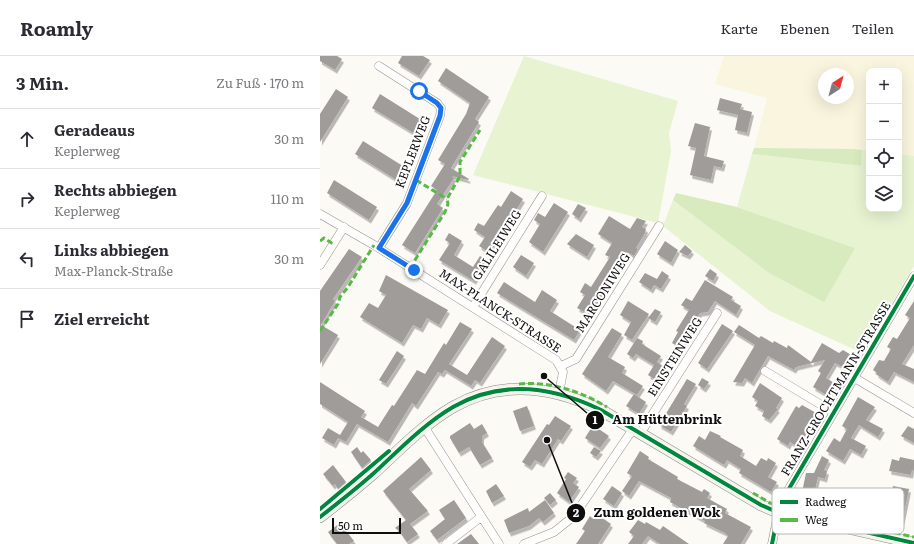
<!DOCTYPE html>
<html lang="de">
<meta charset="utf-8">
<style>
body{margin:0;font-family:Literata,serif;background:#f7f7f7;color:#2b2b33}
.controls{position:absolute;right:12px;top:12px;display:grid;overflow:hidden;border-radius:8px;box-shadow:0 4px 16px #0002}
.controls button{width:36px;height:36px;display:grid;place-items:center;padding:0;border:0;border-bottom:1px solid #e1e1e2;background:#fff;color:#2b2b33;font:20px sans-serif}
.compass{position:absolute;left:498px;top:12px;width:36px;height:36px;border-radius:50%;background:#fff;box-shadow:0 4px 16px #0002;rotate:36deg}
.scale{position:absolute;left:12px;bottom:10px;width:69px;box-sizing:border-box;padding-left:4px;border:2px solid #0e0e0e;border-top:0;font-size:11px;line-height:14px;white-space:nowrap;color:#0e0e0e;-webkit-text-stroke:3px #fff;paint-order:stroke}
.stop{position:absolute;width:12px;height:12px;margin:-9px;border:3px solid #1a73e8;border-radius:50%;background:#fff}
.stop.end{background:#1a73e8;border-color:#fff;box-shadow:0 1px 4px #0008}
.list{margin:0;padding:0;list-style:none}
h2{display:flex;justify-content:space-between;align-items:center;height:52px;margin:0;padding:0 16px;font-size:17px}
h2 small{font-size:13px;font-weight:400;color:#7c7c81}
.list li{display:grid;grid-template-columns:26px 1fr auto;gap:12px;align-items:center;box-sizing:border-box;height:60px;padding:0 16px;border-top:1px solid #e1e1e2}
.list b{display:block;font-size:15px;white-space:nowrap}
.list p{margin:0;font-size:13px;white-space:nowrap;color:#7c7c81}
.list em{font-size:13px;font-style:normal;color:#7c7c81}
.icon{flex:none;width:22px;height:22px;fill:none;stroke:currentColor;stroke-width:2;stroke-linecap:round;stroke-linejoin:round}
.map{position:relative;flex:none;width:594px;height:488px;overflow:hidden}
header{display:flex;align-items:center;gap:24px;box-sizing:border-box;height:56px;padding:0 20px;background:#fff;border-bottom:1px solid #e1e1e2}
header strong{font-size:19px}
nav{display:flex;gap:22px;margin-inline-start:auto;font-size:14px}
main{display:flex}
aside{flex:1;background:#fff}
.map>svg:first-child{display:block}
</style>
<header>
<strong>Roamly</strong>
<nav><a>Karte</a><a>Ebenen</a><a>Teilen</a></nav>
</header>
<main>
<aside>
<h2>3 Min.<small>Zu Fuß · 170 m</small></h2>
<ul class="list">
<li><svg class="icon" aria-label="ahead" viewBox="0 0 24 24"><path d="M12 20V5M6 11l6-6 6 6"/></svg><div><b>Geradeaus</b><p>Keplerweg</p></div><em>30 m</em></li>
<li><svg class="icon" aria-label="right" viewBox="0 0 24 24"><path d="M7 20v-9h11M14 6l5 5-5 5"/></svg><div><b>Rechts abbiegen</b><p>Keplerweg</p></div><em>110 m</em></li>
<li><svg class="icon" aria-label="left" viewBox="0 0 24 24"><path d="M17 20v-9H6M10 6l-5 5 5 5"/></svg><div><b>Links abbiegen</b><p>Max-Planck-Straße</p></div><em>30 m</em></li>
<li><svg class="icon" aria-label="arrive" viewBox="0 0 24 24"><path d="M6 21V4h12l-3 4 3 4H6"/></svg><div><b>Ziel erreicht</b></div></li>
</ul>
</aside>
<div class="map">
<svg width="594" height="488" viewBox="0 0 594 488">
<defs>
<filter id="shadow"><feDropShadow dx="2" dy="3.5" stdDeviation="0" flood-color="#0004"/></filter>
</defs>
<rect width="100%" height="100%" fill="#fcfaf4"/>
<path fill="#faf5df" fill-rule="evenodd" d="M 404,0 L 594,0 L 594,100 L 579,98 L 579,15 L 549,15 L 549,95 L 434,92 L 447,42 L 395,28 ZM 504,18 L 528,18 L 528,42 L 504,42 Z"/>
<path fill="#e7f3d1" d="M 204,0 L 358,45 L 349,77 L 351,95 L 338,167 L 153,119 Z
M 542,94 L 549,95 L 549,153 L 579,153 L 579,98 L 594,100 L 594,210 L 542,297 L 450,255 L 343,170 L 353,144 L 449,217 L 535,192 L 417,151 L 432,98 L 540,110 Z"/>
<path fill="#d8ebbf" d="M 434,92 L 533,93 L 542,94 L 541,110 L 432,98 Z
M 356,137 L 417,151 L 535,192 L 504,246 L 449,217 L 353,144 Z"/>
<path fill="#9f9c99" filter="url(#shadow)" d="M 0,0 L 17,0 L 22,3 L 15,14 L 0,5 Z
M 82,0 L 103,0 L 110,4 L 99,20 L 78,7 Z
M 126,12 L 169,41 L 155,63 L 159,66 L 131,112 L 149,123 L 148,124 L 132,120 L 134,122 L 117,148 L 123,152 L 95,197 L 82,189 L 117,134 L 111,130 L 125,108 L 118,104 L 146,58 L 150,47 L 118,25 Z
M 16,33 L 28,41 L 0,86 L 0,58 Z
M 60,38 L 103,65 L 95,78 L 52,52 Z
M 400,42 L 422,48 L 420,53 L 432,56 L 427,77 L 415,74 L 418,59 L 397,54 Z
M 375,67 L 390,71 L 384,100 L 404,105 L 402,112 L 394,110 L 391,124 L 370,119 L 376,92 L 368,90 Z
M 43,85 L 86,112 L 78,125 L 35,98 Z
M 14,124 L 57,151 L 49,164 L 7,137 Z
M 191,135 L 203,143 L 170,197 L 159,190 L 165,181 L 154,174 L 158,167 L 164,170 L 178,149 L 181,151 Z
M 234,147 L 248,156 L 223,196 L 209,186 L 220,168 L 214,164 L 218,157 L 225,161 Z
M 258,148 L 266,152 L 259,163 L 252,158 Z
M 289,160 L 310,173 L 317,162 L 326,165 L 322,171 L 326,173 L 325,177 L 316,192 L 318,193 L 314,200 L 309,197 L 270,259 L 257,252 L 265,239 L 260,236 L 265,227 L 271,231 L 290,201 L 285,199 L 292,187 L 278,178 Z
M 129,177 L 142,185 L 134,199 L 153,211 L 160,200 L 167,204 L 154,225 L 119,204 L 130,187 L 125,184 Z
M 256,178 L 274,189 L 267,201 L 247,188 Z
M 345,185 L 358,194 L 351,207 L 337,198 Z
M 365,189 L 372,195 L 368,200 L 359,196 Z
M 29,193 L 42,201 L 13,243 L 15,245 L 1,269 L 18,279 L 0,308 L 0,235 Z
M 201,199 L 214,207 L 206,220 L 193,211 Z
M 390,213 L 397,218 L 393,225 L 385,220 Z
M 342,215 L 349,220 L 341,233 L 334,229 L 331,234 L 319,226 L 325,217 L 337,223 Z
M 66,219 L 128,254 L 119,269 L 107,262 L 101,273 L 93,269 L 82,287 L 40,261 L 49,247 L 58,252 L 66,239 L 59,235 Z
M 385,224 L 413,241 L 411,244 L 421,250 L 416,259 L 395,245 L 388,256 L 380,257 L 360,292 L 352,287 L 358,276 L 356,275 L 369,254 L 361,249 L 366,242 L 372,245 Z
M 184,226 L 215,246 L 222,234 L 237,244 L 230,255 L 260,274 L 254,284 L 177,237 Z
M 308,245 L 329,258 L 312,284 L 304,279 L 311,266 L 300,259 Z
M 594,245 L 594,289 L 582,308 L 594,313 L 594,326 L 574,316 L 568,326 L 556,318 L 557,317 L 553,314 L 559,304 L 564,305 L 571,293 L 567,291 L 573,281 L 577,283 L 590,262 L 585,259 Z
M 335,253 L 341,256 L 335,266 L 328,262 Z
M 140,266 L 152,273 L 129,308 L 147,319 L 172,281 L 185,290 L 160,327 L 155,324 L 151,330 L 125,314 L 122,318 L 118,316 L 96,350 L 92,347 L 68,386 L 37,368 L 26,386 L 18,382 L 14,389 L 2,382 L 8,372 L 20,379 L 28,366 L 0,348 L 0,326 L 45,355 L 41,361 L 58,371 L 72,349 L 74,350 L 97,314 L 105,318 L 124,287 L 126,289 Z
M 402,268 L 413,275 L 387,313 L 378,307 Z
M 419,269 L 439,282 L 441,280 L 453,287 L 454,285 L 467,292 L 468,289 L 491,306 L 502,287 L 519,297 L 523,294 L 533,300 L 525,312 L 515,307 L 506,322 L 516,328 L 508,340 L 493,331 L 501,317 L 498,315 L 505,304 L 476,311 L 474,314 L 448,300 L 432,327 L 425,322 L 422,327 L 413,326 L 435,289 L 414,276 Z
M 292,272 L 302,278 L 288,301 L 305,311 L 302,317 L 323,330 L 317,339 L 293,325 L 286,335 L 262,318 Z
M 317,282 L 323,285 L 322,288 L 341,300 L 337,306 L 347,313 L 337,325 L 328,319 L 334,309 L 316,298 L 313,302 L 307,298 Z
M 77,295 L 84,300 L 66,328 L 59,324 Z
M 382,322 L 389,326 L 384,333 L 378,329 Z
M 367,323 L 376,328 L 364,348 L 367,350 L 351,376 L 339,369 Z
M 440,327 L 462,342 L 456,352 L 458,353 L 449,364 L 442,360 L 444,355 L 435,350 L 438,345 L 432,341 Z
M 314,338 L 326,346 L 319,358 L 306,350 Z
M 538,341 L 555,351 L 546,364 L 563,373 L 558,381 L 539,369 L 531,382 L 546,390 L 541,399 L 530,393 L 523,405 L 506,395 L 514,382 L 520,386 L 527,373 L 522,370 Z
M 482,349 L 498,358 L 478,391 L 470,386 L 468,390 L 457,383 L 476,350 L 479,352 Z
M 207,350 L 214,370 L 200,375 L 193,355 Z
M 235,360 L 251,370 L 241,385 L 238,383 L 222,408 L 215,404 L 210,411 L 202,406 L 227,368 L 229,369 Z
M 150,367 L 154,373 L 162,368 L 167,377 L 162,380 L 162,386 L 172,402 L 160,409 L 149,391 L 139,397 L 130,382 L 130,380 Z
M 273,369 L 289,380 L 280,392 L 265,382 Z
M 588,370 L 594,373 L 594,387 L 581,380 Z
M 390,375 L 401,380 L 400,381 L 423,394 L 420,400 L 436,410 L 441,402 L 447,405 L 448,402 L 456,407 L 448,421 L 457,426 L 451,436 L 419,417 L 421,413 L 407,404 L 404,409 L 399,406 L 373,390 L 379,380 L 385,384 Z
M 37,391 L 41,397 L 43,395 L 51,404 L 42,412 L 31,396 Z
M 274,391 L 281,395 L 276,401 L 270,397 Z
M 320,395 L 329,401 L 328,403 L 358,421 L 357,423 L 382,436 L 384,433 L 390,437 L 387,442 L 407,453 L 405,457 L 431,471 L 421,488 L 403,488 L 408,480 L 405,477 L 384,467 L 385,465 L 350,446 L 351,442 L 319,425 L 309,440 L 302,435 L 312,420 L 307,417 Z
M 502,400 L 509,404 L 504,414 L 507,415 L 505,423 L 498,421 L 492,448 L 480,446 L 486,417 L 494,417 Z
M 101,401 L 111,414 L 89,433 L 108,455 L 90,468 L 98,478 L 87,486 L 81,478 L 82,477 L 75,472 L 86,464 L 63,435 Z
M 580,401 L 594,404 L 594,415 L 592,414 L 591,419 L 569,415 L 572,403 L 579,405 Z
M 13,409 L 26,426 L 18,433 L 15,428 L 13,430 L 3,418 Z
M 248,416 L 257,422 L 253,427 L 259,431 L 249,446 L 237,437 L 246,423 L 244,422 Z
M 176,428 L 184,440 L 172,447 L 166,435 Z
M 292,430 L 302,437 L 294,450 L 283,443 Z
M 573,430 L 589,433 L 582,467 L 571,461 L 570,467 L 551,462 L 554,448 L 568,451 Z
M 230,437 L 236,444 L 230,449 L 224,442 Z
M 134,444 L 146,462 L 117,484 L 110,475 L 125,463 L 119,454 Z
M 225,444 L 234,457 L 223,466 L 219,462 L 209,470 L 189,477 L 184,464 L 208,452 L 209,456 Z
M 275,457 L 291,468 L 278,488 L 256,488 L 265,475 L 262,473 L 270,460 L 272,462 Z
M 318,464 L 325,468 L 326,466 L 340,474 L 343,470 L 369,488 L 340,488 L 328,480 L 322,488 L 308,488 L 314,480 L 309,476 Z
M 20,467 L 34,485 L 29,488 L 17,488 L 8,476 Z
M 151,478 L 159,488 L 137,488 Z"/>
<g fill="none" stroke-linecap="round" stroke-linejoin="round">
<g stroke="#959492" stroke-width="9">
<path id="street" d="M 0,158 L 54,189 L 236,304 L 243,316 L 239,337
M 59,192 L 87,147 L 120,60 L 121,52 L 117,47 L 59,10
M 0,209 L 24,171
M 153,251 L 222,140
M 241,310 L 256,303 L 339,170
M 445,315 L 513,356
M 533,321 L 594,357
M 105,372 L 179,488
M 320,378 L 397,257
M 126,488 L 161,461
M 204,488 L 234,476 L 254,460 L 313,373
M 452,488 L 460,448 L 594,220"/>
</g>
<g stroke="#8c8b88" stroke-width="12">
<path id="secondary" d="M 0,461 C 18,447 37,432 54,417 C 79,394 104,368 133,351 C 182,323 234,331 281,354 L 441,449 L 457,456 L 594,487"/>
</g>
<use href="#street" stroke="#fffefd" stroke-width="8"/>
<use href="#secondary" stroke="#f5f3ea" stroke-width="11"/>
<path stroke="#58b947" stroke-width="3" stroke-dasharray="6 3" stroke-linecap="butt" d="M 96,124 L 127,143
M 0,185 L 4,182 L 13,188
M 90,212 L 125,156 L 128,148 L 127,143 L 140,120 L 140,106 L 160,74
M 0,275 L 18,248 L 20,241 L 28,231 L 54,189
M 199,328 C 230,325 260,335 287,351
M 433,437 L 450,447 L 481,456
M 557,473 L 594,481"/>
<g stroke="#fff" stroke-width="6">
<path id="cycleway" d="M 0,453 L 69,395
M 0,461 C 18,447 37,432 54,417 C 79,394 104,368 133,351 C 182,323 234,331 281,354 L 441,449 L 457,456 L 594,487
M 452,488 L 460,448 L 594,220"/>
</g>
<use href="#cycleway" stroke="#00873e" stroke-width="4"/>
</g>
<g fill="none" stroke-linecap="round" stroke-linejoin="round">
<path stroke="#1a73e8" stroke-width="5" d="M 94,214 L 59,192 L 87,147 L 120,60 L 121,52 L 117,47 L 99,35"/>
</g>
<g text-anchor="middle" stroke-width="4" stroke-linejoin="round" paint-order="stroke">
<g font-size="12" fill="#0e0e0e" stroke="#fff">
<text transform="translate(93 96) rotate(-69)" y="4">KEPLERWEG</text>
<text transform="translate(177 189) rotate(-58)" y="4">GALILEIWEG</text>
<text transform="translate(283 237) rotate(-58)" y="4">MARCONIWEG</text>
<text transform="translate(180 255) rotate(33)" y="4">MAX-PLANCK-STRASSE</text>
<text transform="translate(355 301) rotate(-58)" y="4">EINSTEINWEG</text>
<text transform="translate(516 333) rotate(-59)" y="4">FRANZ-GROCHTMANN-STRASSE</text>
</g>
</g>
<rect x="452" y="432" width="132" height="46" rx="6" fill="#fff" stroke="#b7b7b7" stroke-width="1"/>
<rect x="460" y="444" width="18" height="4" fill="#00873e"/>
<rect x="460" y="462" width="18" height="4" fill="#58b947"/>
<g font-size="11" fill="#0e0e0e">
<text x="485" y="450">Radweg</text>
<text x="485" y="468">Weg</text>
</g>
<path fill="none" stroke="#0e0e0e" stroke-width="1.5" d="M224 320L275 364M227 384L256 457"/>
<g fill="#0e0e0e" stroke="#fff" stroke-width="1.5">
<circle cx="224" cy="320" r="4"/>
<circle cx="227" cy="384" r="4"/>
<circle cx="275" cy="364" r="10"/>
<circle cx="256" cy="457" r="10"/>
</g>
<g font-size="12" text-anchor="middle" font-weight="bold" fill="#fff">
<text x="275" y="368">1</text>
<text x="256" y="461">2</text>
</g>
<g font-size="13" text-anchor="middle" font-weight="bold" fill="#0e0e0e" stroke="#fff" stroke-width="4" stroke-linejoin="round" paint-order="stroke">
<text x="347" y="368">Am Hüttenbrink</text>
<text x="337" y="461">Zum goldenen Wok</text>
</g>
</svg>
<div class="controls">
<button>+</button>
<button>−</button>
<button><svg class="icon" aria-label="locate" viewBox="0 0 24 24"><circle cx="12" cy="12" r="6"/><path d="M12 2v4M12 18v4M2 12h4M18 12h4"/></svg></button>
<button><svg class="icon" aria-label="layers" viewBox="0 0 24 24"><path d="M12 4l9 5-9 5-9-5zM3 14l9 5 9-5"/></svg></button>
</div>
<svg class="compass" viewBox="-18 -18 36 36"><path d="M0-13l5 13h-10z" fill="#e53935"/><path d="M0 13l5-13h-10z" fill="#7c7c81"/></svg>
<div class="scale">50 m</div>
<div class="stop" style="left:99px;top:35px"></div>
<div class="stop end" style="left:94px;top:214px"></div>
</div>
</main>
